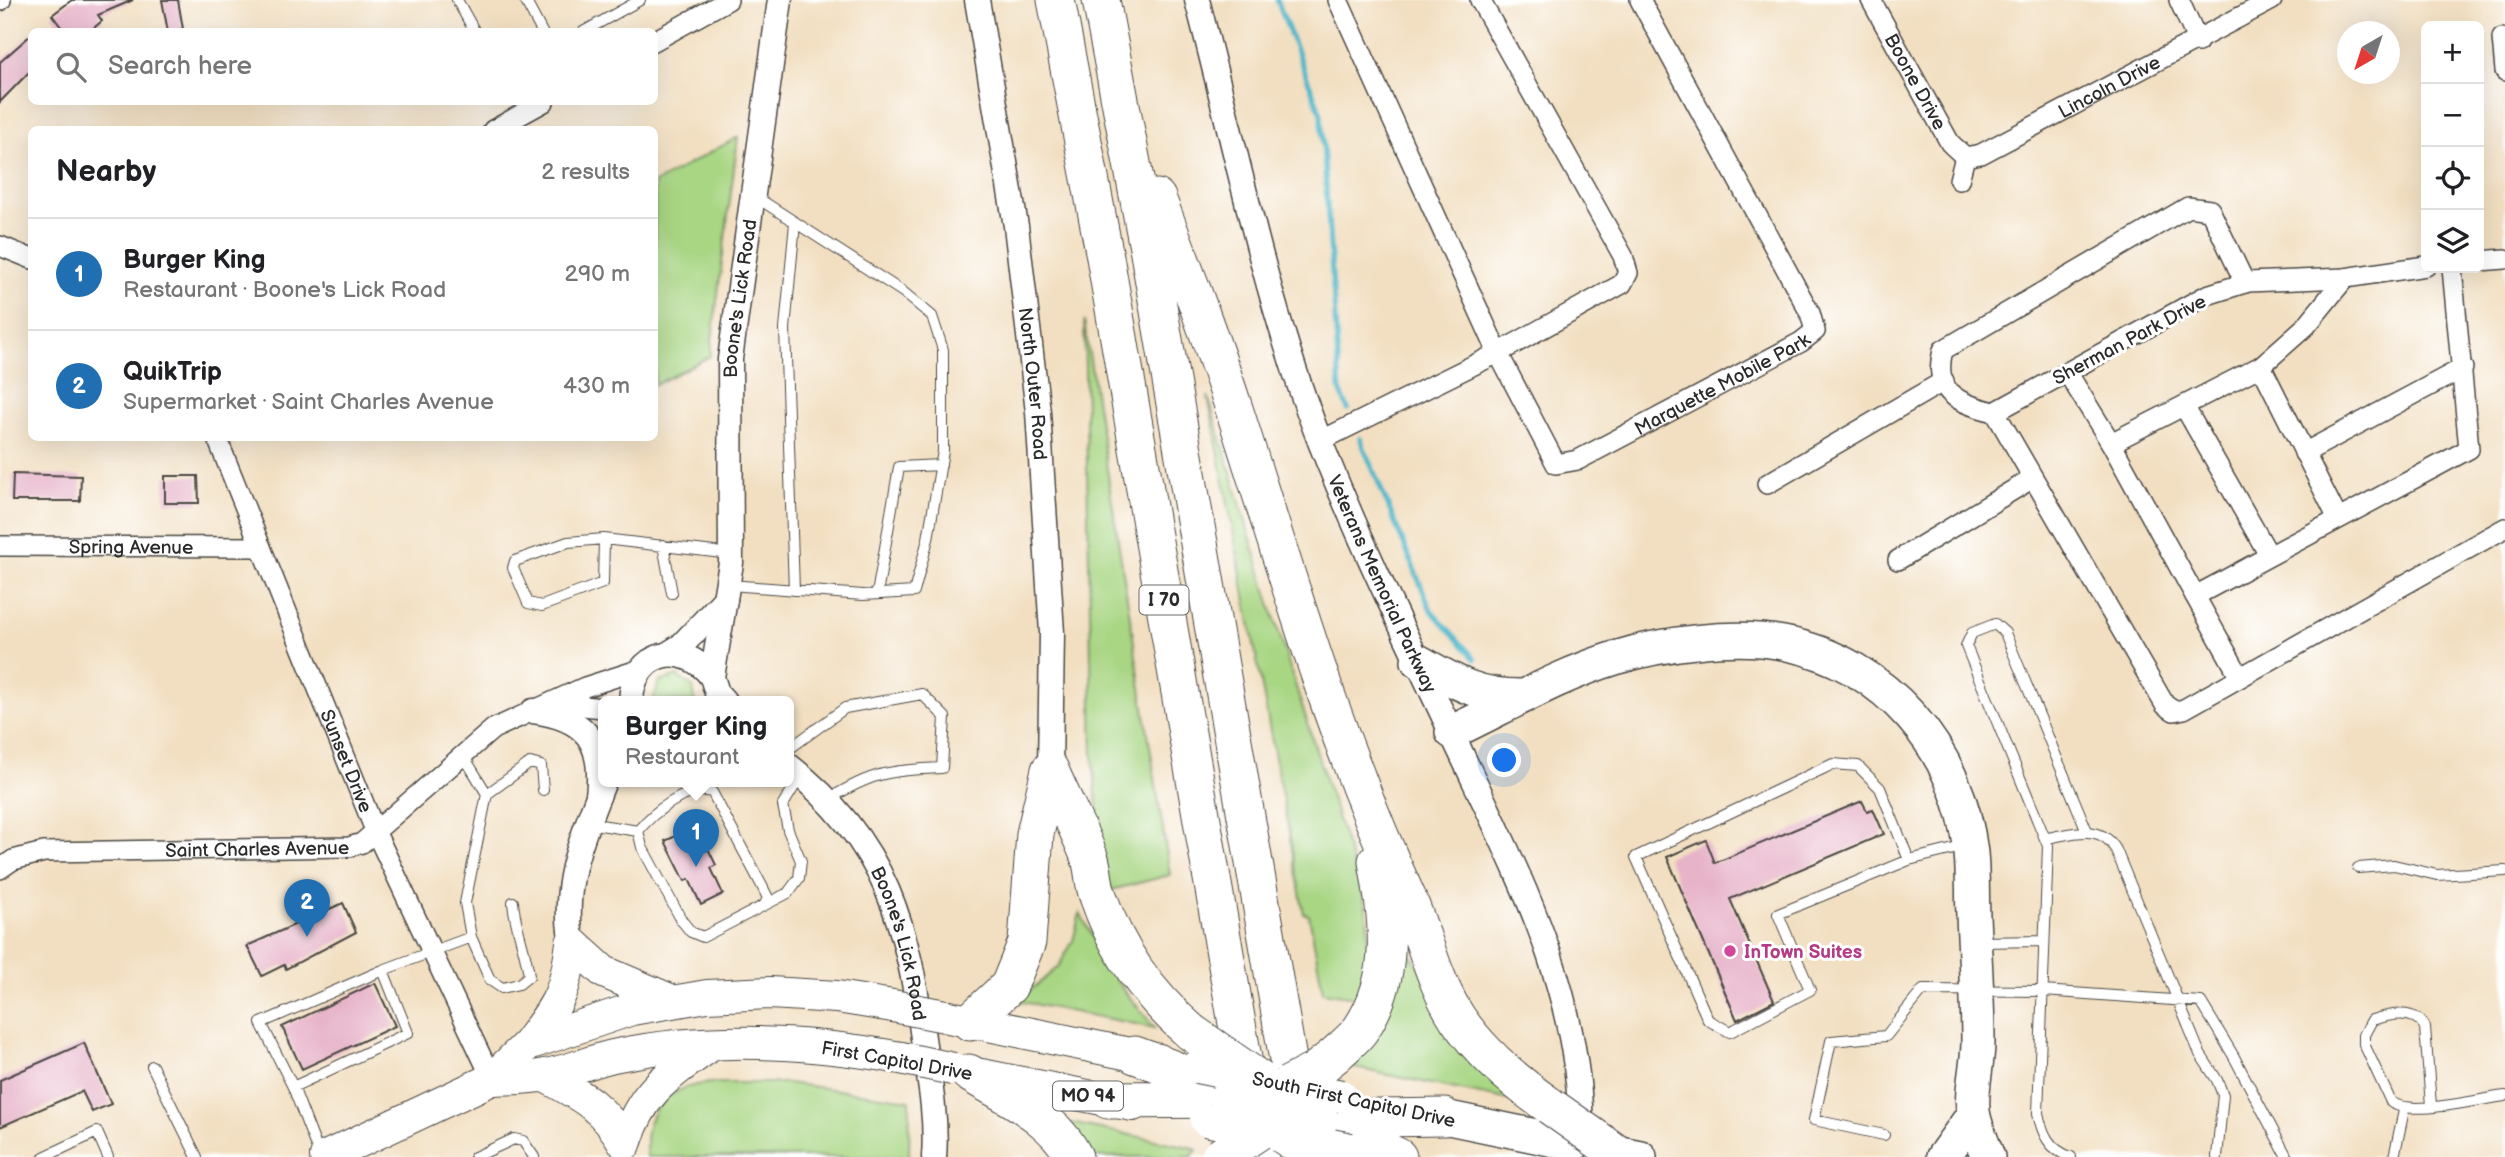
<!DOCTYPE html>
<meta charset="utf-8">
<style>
body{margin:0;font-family:"Balsamiq Sans",sans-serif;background:#f6f6f6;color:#202124}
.controls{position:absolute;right:21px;top:21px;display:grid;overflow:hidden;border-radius:10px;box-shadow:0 7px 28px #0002}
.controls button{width:63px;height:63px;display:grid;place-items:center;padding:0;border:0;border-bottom:2px solid #e0e0e0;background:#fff;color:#202124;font:35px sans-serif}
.compass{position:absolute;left:2337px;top:21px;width:63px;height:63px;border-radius:50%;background:#fff;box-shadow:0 7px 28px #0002;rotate:219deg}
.you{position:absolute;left:1505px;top:761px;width:24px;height:24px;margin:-18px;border:5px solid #fff;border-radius:50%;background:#1a73e8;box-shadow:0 0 0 10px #1a73e833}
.badge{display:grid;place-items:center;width:46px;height:46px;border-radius:50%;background:#1f6fb2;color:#fff;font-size:23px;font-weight:700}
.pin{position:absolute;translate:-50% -58px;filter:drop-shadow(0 2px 4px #0008)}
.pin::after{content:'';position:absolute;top:37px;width:24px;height:21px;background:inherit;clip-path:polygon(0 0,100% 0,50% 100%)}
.popup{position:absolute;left:598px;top:696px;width:196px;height:91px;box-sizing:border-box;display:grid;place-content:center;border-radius:10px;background:#fff;filter:drop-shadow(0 2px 5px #0005);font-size:23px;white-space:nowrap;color:#757577}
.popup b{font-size:26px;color:#202124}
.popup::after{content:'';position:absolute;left:50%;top:100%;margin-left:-14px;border:14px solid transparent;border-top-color:#fff}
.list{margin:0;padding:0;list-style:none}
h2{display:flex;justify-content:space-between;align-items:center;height:91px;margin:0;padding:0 28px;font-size:30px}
h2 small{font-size:23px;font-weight:400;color:#757577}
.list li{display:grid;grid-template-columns:46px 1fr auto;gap:21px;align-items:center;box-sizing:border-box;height:112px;padding:0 28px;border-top:2px solid #e0e0e0}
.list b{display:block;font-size:26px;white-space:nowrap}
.list p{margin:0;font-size:23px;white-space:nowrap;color:#757577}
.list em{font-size:23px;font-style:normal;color:#757577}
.icon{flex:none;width:38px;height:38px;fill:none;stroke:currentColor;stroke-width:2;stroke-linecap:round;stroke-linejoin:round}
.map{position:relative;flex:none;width:2505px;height:1157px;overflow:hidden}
.search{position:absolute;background:#fff;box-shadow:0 7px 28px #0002;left:28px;top:28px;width:630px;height:77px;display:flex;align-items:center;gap:18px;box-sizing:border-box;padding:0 24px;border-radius:10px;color:#757577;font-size:26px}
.panel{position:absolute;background:#fff;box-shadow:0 7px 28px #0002;left:28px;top:126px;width:630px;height:315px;border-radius:10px}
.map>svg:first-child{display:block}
</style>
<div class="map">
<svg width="2505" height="1157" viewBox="0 0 2505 1157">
<rect width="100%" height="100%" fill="#fff"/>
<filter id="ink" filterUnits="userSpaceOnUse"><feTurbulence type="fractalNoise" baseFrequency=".0143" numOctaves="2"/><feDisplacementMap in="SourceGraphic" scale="14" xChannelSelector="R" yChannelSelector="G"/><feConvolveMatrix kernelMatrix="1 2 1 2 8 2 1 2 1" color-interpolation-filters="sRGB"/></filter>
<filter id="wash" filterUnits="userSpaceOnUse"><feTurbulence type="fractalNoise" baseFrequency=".00686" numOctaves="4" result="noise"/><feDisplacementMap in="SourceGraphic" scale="28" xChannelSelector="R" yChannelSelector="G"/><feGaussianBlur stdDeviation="1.57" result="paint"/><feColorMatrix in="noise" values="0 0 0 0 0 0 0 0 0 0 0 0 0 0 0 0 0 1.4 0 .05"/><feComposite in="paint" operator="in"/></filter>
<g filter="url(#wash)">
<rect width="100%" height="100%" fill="#f2dfc1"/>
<path fill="#a8d683" stroke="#6a8057" stroke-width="2" d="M 738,137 L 710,356 L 655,385 L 655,183 Z
M 1084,321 L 1170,875 L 1111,890 L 1101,853 L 1093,757 Z
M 1208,396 L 1282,643 L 1366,907 C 1371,938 1368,968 1355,997 L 1323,992 L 1309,915 L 1304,914 Z
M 677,676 L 693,687 L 695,701 L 653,701 L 659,682 Z
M 1080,913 L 1117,982 L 1155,1028 L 1018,1001 L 1058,967 L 1073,941 Z
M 1405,947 L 1510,1099 L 1509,1100 L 1350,1067 L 1361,1054 Z
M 710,1083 L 788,1083 L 910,1100 L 909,1157 L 647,1157 C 641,1111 666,1087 710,1083 Z
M 1071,1123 L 1190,1147 L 1197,1150 L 1191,1157 L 1086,1157 Z"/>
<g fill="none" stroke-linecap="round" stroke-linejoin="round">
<path stroke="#4db7ca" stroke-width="5" d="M 1277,0 L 1321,114 L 1340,390 L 1348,409
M 1360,438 L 1431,610 L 1475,659"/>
</g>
<g id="blocks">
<path fill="#e7b3c9" d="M 72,0 L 133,0 L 98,15 L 102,21 L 89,32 L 65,32 L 52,15 Z
M 162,0 L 178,0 L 183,29 L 168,32 Z
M 32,34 L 32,69 L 0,102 L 0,62 Z
M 13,474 L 81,476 L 80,501 L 12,501 Z
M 165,476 L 198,476 L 199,503 L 165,503 Z
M 1862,801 L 1867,811 L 1873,809 L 1884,834 L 1730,899 L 1774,1001 L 1737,1020 L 1667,857 L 1706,840 L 1715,863 Z
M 701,834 L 716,865 L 711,868 L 723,894 L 701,905 L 689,879 L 685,881 L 665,841 L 678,835 L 682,843 Z
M 343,903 L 356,932 L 286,969 L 284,965 L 262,976 L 247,946 Z
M 375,983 L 395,1026 L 302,1069 L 282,1027 Z
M 84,1043 L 111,1104 L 92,1112 L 82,1091 L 0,1127 L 0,1080 Z"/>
</g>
</g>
<g filter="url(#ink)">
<use href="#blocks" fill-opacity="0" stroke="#494642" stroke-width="2"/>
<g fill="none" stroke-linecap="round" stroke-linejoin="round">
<g stroke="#494642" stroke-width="12">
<path id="service" d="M 457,0 L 475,32
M 525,0 L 542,32
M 583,32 L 640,0
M 604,539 L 603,583 L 542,606 L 528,603 L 513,568 L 515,561 L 568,542 Z
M 604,539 L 731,554
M 663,545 L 672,593
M 730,585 L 863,595 L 914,592 L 928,539 L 943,451 L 943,350 L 932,316 L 903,292 L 756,197
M 794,590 L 785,329 L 795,223
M 877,594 L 899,467 L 941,465
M 789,749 L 845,708 L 922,694 L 945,717 L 942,768 C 891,770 873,772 829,799
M 463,755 L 487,794
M 588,823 L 638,831
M 638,831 L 642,847 L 682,921 L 691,932 L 703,937 L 788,893 L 799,878 L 801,861 L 788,830 L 783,805 L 800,777
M 638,831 C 653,812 687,786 712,792 L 762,886 L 768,898 L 766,902
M 2047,838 C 2072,834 2101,822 2116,850 L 2200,1054 L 2217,1080 L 2223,1095 L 2217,1157
M 1909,860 L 1880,788 L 1858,766 L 1833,764 L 1636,857 L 1708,1020 L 1730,1032 L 1810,990 L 1778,914 L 1909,860 L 1966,846
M 2358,868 L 2394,865 L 2437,875 L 2505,871
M 513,902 C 515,928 526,950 529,976 L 519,984 L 502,988 L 490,980 L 471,937 L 465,903 L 487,794 L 530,763 L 541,766 L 543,790
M 1981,942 L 2043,941
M 152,1066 L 197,1157
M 293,1087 L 408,1033 L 383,970
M 2431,1106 L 2425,1027 C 2415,1009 2391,1014 2372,1020 L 2364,1035 L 2364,1044 L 2391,1102 C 2410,1117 2479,1099 2505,1096
M 1884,1135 L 1814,1120 L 1831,1041 L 1886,1036 L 1923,990 L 2043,991 L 2201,1002 L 2233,1055 L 2287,1157
M 44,1157 L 97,1132 L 108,1157
M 320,1157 L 293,1087 L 261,1023 L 383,970 L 471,937
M 475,1157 L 514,1139 L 523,1141 L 534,1157
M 2071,1157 C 2049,1150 2042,1133 2038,1113 L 2048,846 L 1966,646 L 1972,633 L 1995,624 L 2005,633 L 2087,831
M 2394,1157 L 2404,1110"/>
</g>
<g stroke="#494642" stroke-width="22">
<g id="minor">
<path id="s1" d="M 1338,0 L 1498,353 L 1556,464 L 1578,460 L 1801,342 L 1815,331 L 1810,313 L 1640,0"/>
<path id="s2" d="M 1871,0 L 1950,143 L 1965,157"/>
<path d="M 2179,0 L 2198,42"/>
<path d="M 0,1 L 1,0"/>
<path d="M 2502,38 L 2505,71"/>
<path d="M 654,41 L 728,0"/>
<path d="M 493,130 L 544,102"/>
<path id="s3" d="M 1965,157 L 1981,154 L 2272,0"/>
<path d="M 1959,180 L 1965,157"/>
<path d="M 0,246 L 32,259"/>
<path d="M 2479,261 L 2505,259"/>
<path d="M 2426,266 L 2345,278 L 2248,282 L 2207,295 L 1995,412 L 2165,705 L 2174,711 L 2184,709 L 2505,528"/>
<path d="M 2345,278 L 2306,326 L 2261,366 L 2111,443 L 2195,596 L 2469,449 L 2452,268"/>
<path d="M 2261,366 L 2337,517"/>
<path d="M 2067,372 L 2111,443"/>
<path d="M 2184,406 L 2269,555"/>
<path d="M 1995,412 C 1959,404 1932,393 1943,350 L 2188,207 L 2210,210 L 2245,283"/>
<path id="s4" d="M 217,438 L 376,833 L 492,1079"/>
<path d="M 1320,441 L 1498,353 L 1622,284 L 1628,273 L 1623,256 L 1480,0"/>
<path d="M 2304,453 L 2463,368"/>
<path d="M 1767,484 L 1944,381"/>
<path id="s5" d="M 0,546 L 261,547"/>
<path d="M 1898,560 L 2033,478"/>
<path d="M 2195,596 L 2240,677"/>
<path d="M 554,703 L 603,708"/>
<path id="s6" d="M 0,869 L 13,860 L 44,852 L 349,847 L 362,843 L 493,729 L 585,687 L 641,669"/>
</g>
</g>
<g stroke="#494642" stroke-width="27">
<g id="tertiary">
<path id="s7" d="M 977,0 L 1016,226 L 1038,412 L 1052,633 L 1050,770"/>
<path id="s8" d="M 1197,0 C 1236,147 1265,302 1321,444 C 1363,549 1413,651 1461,753 C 1521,880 1581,993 1581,1137"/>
<path d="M 668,654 L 681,646 L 725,599"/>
<path d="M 631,701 C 633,651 683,639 712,677"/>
<path id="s9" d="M 724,701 L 717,693 L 712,677 L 731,563 L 730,359 L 780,0"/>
<path d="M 533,711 C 587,718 604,742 598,796"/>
<path id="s10" d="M 789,766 C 887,842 908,928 924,1045 C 930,1082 937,1120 934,1157"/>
<path d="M 572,943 C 560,884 583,835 604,781"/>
</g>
</g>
<g stroke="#494642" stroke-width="34">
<path id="primary" d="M 572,943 L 604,972 L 672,1001
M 949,1017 L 1159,1060
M 528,1044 C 559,1002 565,995 572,943
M 981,1075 L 1133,1105
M 545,1076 C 582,1096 603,1106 625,1144
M 492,1079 C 509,1078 528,1079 545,1075 C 570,1071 593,1060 618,1055 C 711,1036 808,1041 901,1058
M 625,1144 C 642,1091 667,1076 711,1045
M 326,1157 L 492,1079 L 528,1044 L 632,1009 L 707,996 L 770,993 L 837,997 L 893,1006"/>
</g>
<g stroke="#494642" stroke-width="36">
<path id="trunk" d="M 1418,661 C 1456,683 1479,697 1524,696
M 1452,732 C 1505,707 1559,675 1615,658 C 1663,643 1734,634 1783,643 C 1886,662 1960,751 1971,853 C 1973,874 1972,895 1973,916 C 1975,959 1978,1001 1978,1043 C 1978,1066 1969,1095 1974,1117 C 1977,1130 1983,1144 1988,1157
M 1444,1117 L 1574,1144
M 1615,1152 L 1640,1157
M 1943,1157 L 1973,1115"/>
</g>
<g stroke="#494642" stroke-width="39">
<path id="motorway" d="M 1056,0 L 1105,257 L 1260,1157
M 1101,0 L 1149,253 L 1297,1112
M 1157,198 C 1185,271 1213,343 1237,418 C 1289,580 1335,742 1407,897 C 1425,937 1433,981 1458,1019 C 1482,1054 1515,1082 1550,1106
M 1050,770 C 1062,799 1079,829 1090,859 C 1094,871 1093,884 1098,896 C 1116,949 1148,995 1191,1032
M 970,1022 L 1009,986 L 1027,942 L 1035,834 L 1050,770
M 1135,1055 L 1173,1069 L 1223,1096
M 1335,1055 C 1343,1047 1355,1038 1361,1029 C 1397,975 1387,920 1377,861
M 969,1073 C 1007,1096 1053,1116 1074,1157
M 1108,1100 L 1227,1099
M 1320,1119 L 1444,1117
M 1324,1121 L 1398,1157"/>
</g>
<use href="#service" stroke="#fff" stroke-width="10"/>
<use href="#minor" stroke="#fff" stroke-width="19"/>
<use href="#tertiary" stroke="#fff" stroke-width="24"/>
<use href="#primary" stroke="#fff" stroke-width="32"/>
<use href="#trunk" stroke="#fff" stroke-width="33"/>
<use href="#motorway" stroke="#fff" stroke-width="37"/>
<g stroke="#494642" stroke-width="34" stroke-linecap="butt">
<path id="primary-bridge" d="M 893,1006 L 945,1016
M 901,1058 L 953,1069
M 1197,1067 L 1256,1079
M 1288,1085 L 1341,1096
M 1206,1120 L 1259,1131
M 1288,1136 L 1350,1149"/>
</g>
<g stroke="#494642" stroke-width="39" stroke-linecap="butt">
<path id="motorway-bridge" d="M 1191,1032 L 1260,1080
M 1288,1085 L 1315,1071 L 1335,1055
M 1227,1099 L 1276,1090 L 1320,1119
M 1227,1099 L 1270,1127 L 1320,1119
M 1550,1106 L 1615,1152
M 1283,1135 L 1316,1157
M 1220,1157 L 1259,1131"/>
</g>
<use href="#primary-bridge" stroke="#fff" stroke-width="32"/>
<use href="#motorway-bridge" stroke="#fff" stroke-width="37"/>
</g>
</g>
<circle fill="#d1479c" stroke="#fff" stroke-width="2.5" cx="1730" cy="951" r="7"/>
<g text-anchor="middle" stroke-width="6" stroke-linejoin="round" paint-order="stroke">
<g fill="#fff" stroke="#6b6b6b" stroke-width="2">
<rect x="1139.5" y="585.5" width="49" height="29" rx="5"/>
<rect x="1053" y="1081.5" width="70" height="29" rx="5"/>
</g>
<g font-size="18" font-weight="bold" fill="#2b2b2b">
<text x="1164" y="606">I 70</text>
<text x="1088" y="1102">MO 94</text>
</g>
<g font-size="19" fill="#2b2b2b" stroke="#fff">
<text dy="7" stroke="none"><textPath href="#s2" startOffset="93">Boone Drive</textPath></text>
<text dy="7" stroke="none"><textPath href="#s3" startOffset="161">Lincoln Drive</textPath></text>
<text dy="7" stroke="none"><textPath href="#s9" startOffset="408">Boone's Lick Road</textPath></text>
<text transform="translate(2129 339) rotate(-28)" y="7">Sherman Park Drive</text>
<text dy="7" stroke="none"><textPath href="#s1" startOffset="698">Marquette Mobile Park</textPath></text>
<text dy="7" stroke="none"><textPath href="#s7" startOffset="388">North Outer Road</textPath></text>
<text dy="7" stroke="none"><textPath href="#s5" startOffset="131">Spring Avenue</textPath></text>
<text dy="7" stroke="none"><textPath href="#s8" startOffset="614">Veterans Memorial Parkway</textPath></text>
<text dy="7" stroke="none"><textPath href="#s4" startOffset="348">Sunset Drive</textPath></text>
<text dy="7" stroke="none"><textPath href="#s6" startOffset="261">Saint Charles Avenue</textPath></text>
<text dy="7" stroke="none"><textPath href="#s10" startOffset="215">Boone's Lick Road</textPath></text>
<text transform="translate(897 1060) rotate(10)" y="7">First Capitol Drive</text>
<text transform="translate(1354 1099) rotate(12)" y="7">South First Capitol Drive</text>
</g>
<g font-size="19" font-weight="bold" fill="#b23c85" stroke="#fff" text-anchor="start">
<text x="1744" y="958">InTown Suites</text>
</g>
</g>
</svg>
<div class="controls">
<button>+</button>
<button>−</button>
<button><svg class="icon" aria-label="locate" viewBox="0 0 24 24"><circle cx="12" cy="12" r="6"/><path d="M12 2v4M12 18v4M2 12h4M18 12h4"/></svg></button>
<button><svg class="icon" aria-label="layers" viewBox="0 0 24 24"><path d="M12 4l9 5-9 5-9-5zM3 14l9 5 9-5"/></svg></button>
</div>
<svg class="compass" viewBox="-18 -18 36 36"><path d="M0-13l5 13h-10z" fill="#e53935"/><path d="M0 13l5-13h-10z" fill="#757577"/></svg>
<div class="you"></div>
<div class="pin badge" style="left:696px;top:867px">1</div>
<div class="popup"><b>Burger King</b>Restaurant</div>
<div class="pin badge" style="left:307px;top:937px">2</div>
<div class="search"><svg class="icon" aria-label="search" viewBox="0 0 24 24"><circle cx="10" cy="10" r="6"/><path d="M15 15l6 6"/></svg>Search here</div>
<section class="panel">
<h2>Nearby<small>2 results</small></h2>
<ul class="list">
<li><span class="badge">1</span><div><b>Burger King</b><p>Restaurant · Boone's Lick Road</p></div><em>290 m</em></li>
<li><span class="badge">2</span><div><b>QuikTrip</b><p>Supermarket · Saint Charles Avenue</p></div><em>430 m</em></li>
</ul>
</section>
</div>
